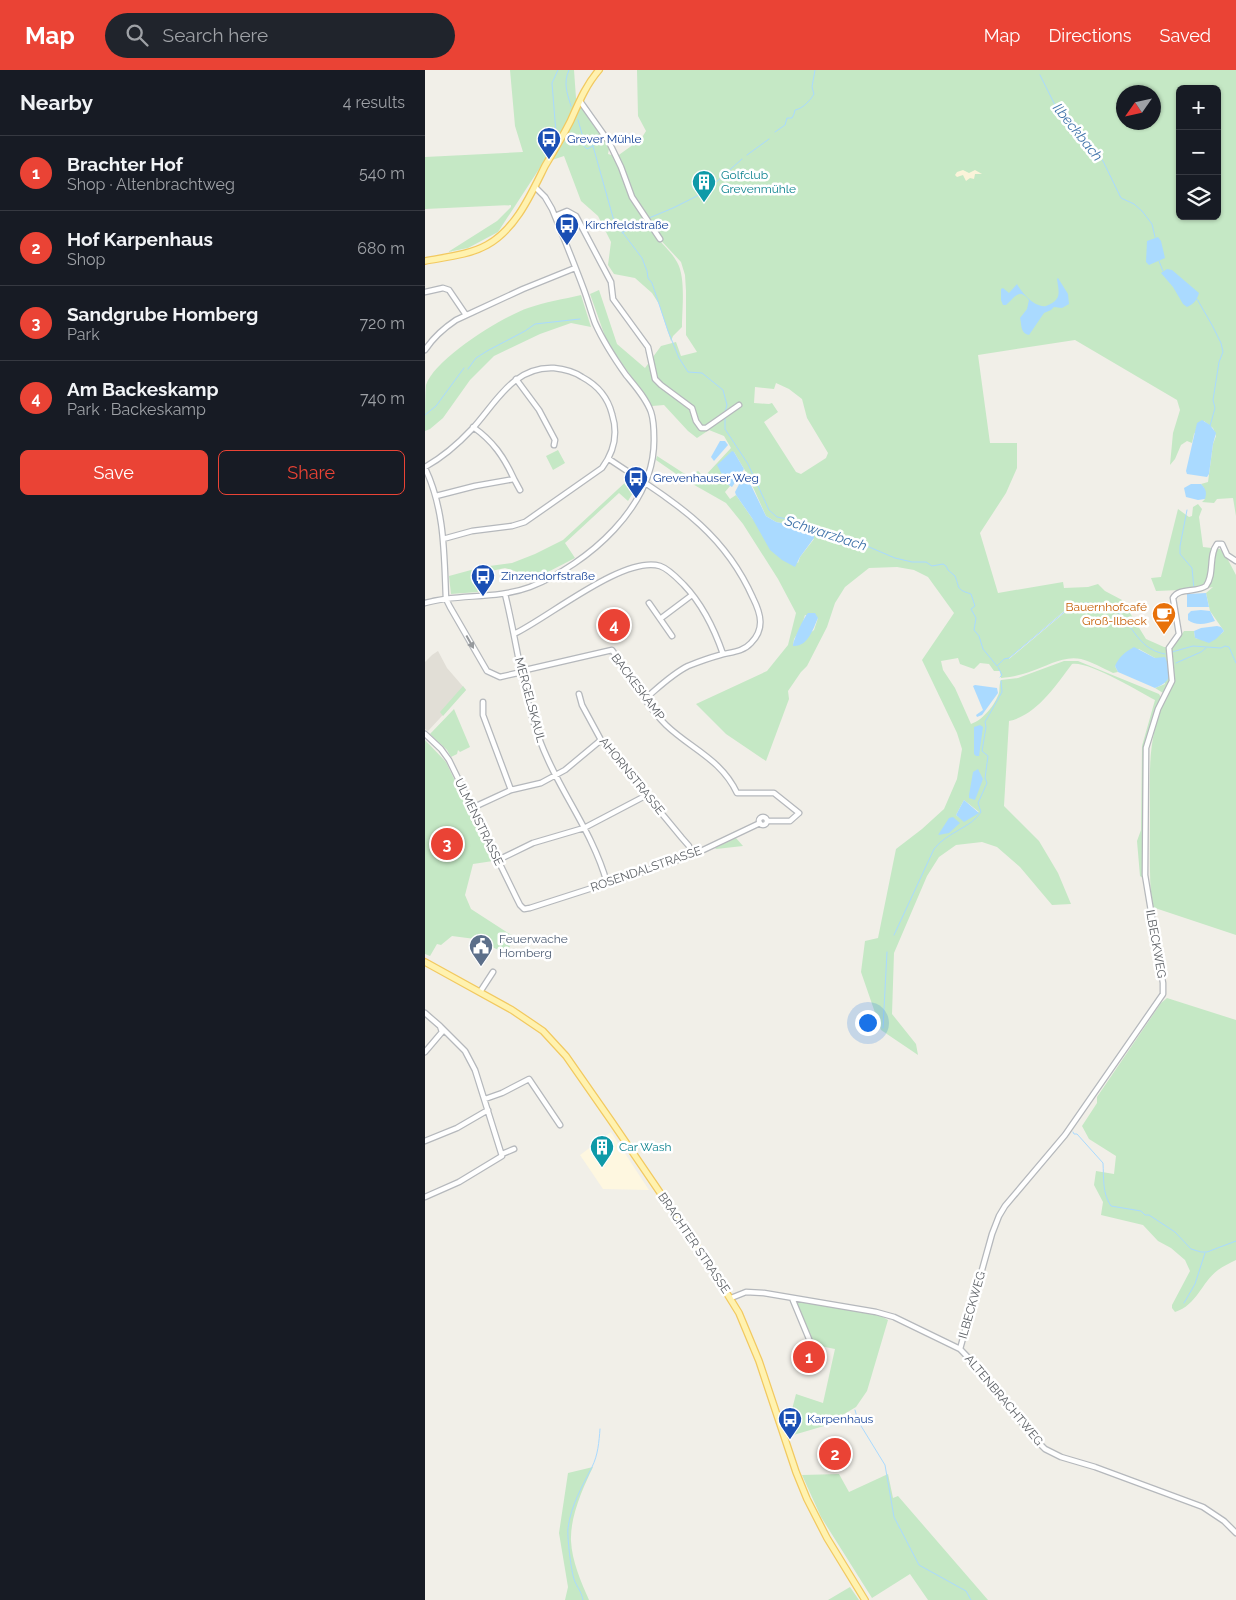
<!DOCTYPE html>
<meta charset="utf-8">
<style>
body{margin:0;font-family:Raleway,sans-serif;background:#20242c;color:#f1f3f6}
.controls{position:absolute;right:15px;top:15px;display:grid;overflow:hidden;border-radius:8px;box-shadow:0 1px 4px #0004}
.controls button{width:45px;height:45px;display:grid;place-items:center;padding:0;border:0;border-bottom:1px solid #363941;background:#171b24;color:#f1f3f6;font:25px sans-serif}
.compass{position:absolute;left:691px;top:15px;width:45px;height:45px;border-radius:50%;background:#171b24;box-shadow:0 1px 4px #0004;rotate:236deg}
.you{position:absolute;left:442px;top:952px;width:18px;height:18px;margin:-12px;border:4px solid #fff;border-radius:50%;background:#1a73e8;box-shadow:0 0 0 8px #1a73e833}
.badge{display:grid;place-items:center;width:32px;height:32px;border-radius:50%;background:#ea4335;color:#fff;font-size:16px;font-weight:700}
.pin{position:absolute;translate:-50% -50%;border:2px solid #fff;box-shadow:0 1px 5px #0006}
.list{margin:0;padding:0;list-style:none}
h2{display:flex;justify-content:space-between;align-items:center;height:65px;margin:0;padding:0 20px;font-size:21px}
h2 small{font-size:16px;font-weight:400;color:#9ea1a6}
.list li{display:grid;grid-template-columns:32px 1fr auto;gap:15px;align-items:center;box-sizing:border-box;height:75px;padding:0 20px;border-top:1px solid #363941}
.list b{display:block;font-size:19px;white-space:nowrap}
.list p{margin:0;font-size:16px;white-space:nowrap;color:#9ea1a6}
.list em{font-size:16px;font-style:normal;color:#9ea1a6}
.actions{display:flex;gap:10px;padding:15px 20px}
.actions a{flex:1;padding:11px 0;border:1px solid #ea4335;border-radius:8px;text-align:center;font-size:18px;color:#ea4335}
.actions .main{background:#ea4335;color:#fff}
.icon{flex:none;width:28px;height:28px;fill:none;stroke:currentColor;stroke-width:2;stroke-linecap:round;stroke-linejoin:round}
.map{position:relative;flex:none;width:811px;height:1530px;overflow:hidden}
header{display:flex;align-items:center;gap:30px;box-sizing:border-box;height:70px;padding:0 25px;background:#ea4335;color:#fff}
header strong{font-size:24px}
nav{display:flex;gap:28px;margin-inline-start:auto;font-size:18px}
.search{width:350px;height:45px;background:#20242c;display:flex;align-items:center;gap:12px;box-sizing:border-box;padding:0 18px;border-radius:28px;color:#9ea1a6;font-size:19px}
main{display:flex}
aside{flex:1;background:#171b24}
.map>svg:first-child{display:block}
</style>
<header>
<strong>Map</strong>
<div class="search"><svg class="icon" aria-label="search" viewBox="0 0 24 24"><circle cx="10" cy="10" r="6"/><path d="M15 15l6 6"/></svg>Search here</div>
<nav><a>Map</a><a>Directions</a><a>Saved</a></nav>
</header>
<main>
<aside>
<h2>Nearby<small>4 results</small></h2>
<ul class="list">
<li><span class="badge">1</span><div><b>Brachter Hof</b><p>Shop · Altenbrachtweg</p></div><em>540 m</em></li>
<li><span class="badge">2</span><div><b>Hof Karpenhaus</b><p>Shop</p></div><em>680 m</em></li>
<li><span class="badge">3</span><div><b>Sandgrube Homberg</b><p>Park</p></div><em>720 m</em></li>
<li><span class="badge">4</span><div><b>Am Backeskamp</b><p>Park · Backeskamp</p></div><em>740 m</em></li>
</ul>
<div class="actions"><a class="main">Save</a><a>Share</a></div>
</aside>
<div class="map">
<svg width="811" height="1530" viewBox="0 0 811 1530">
<rect width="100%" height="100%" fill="#f1efe8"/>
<path fill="#fef7e0" d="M 186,1062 L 224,1120 L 178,1119 L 155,1085 Z"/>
<path fill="#e1ded6" d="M 13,581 L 22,598 L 41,620 L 3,661 L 0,659 L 0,592 L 7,585 Z"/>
<path fill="#c5e8c5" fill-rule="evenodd" d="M 85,0 L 149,0 L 151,28 L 171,55 L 184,79 L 183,84 L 190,86 L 204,126 L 191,87 L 216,69 L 221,61 L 213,46 L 212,0 L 811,0 L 811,446 L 808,428 L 792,429 L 789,433 L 777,432 L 780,429 L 779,418 L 776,414 L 783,412 L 788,374 L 791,366 L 788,358 L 779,351 L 769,364 L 767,373 L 762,371 L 756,375 L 750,389 L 745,395 L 748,363 L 755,340 L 752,330 L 650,270 L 553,285 L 565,373 L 592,373 L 592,398 L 581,423 L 555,463 L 573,523 L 638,512 L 639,518 L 663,517 L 673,514 L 680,521 L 697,530 L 721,569 L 739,577 L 748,577 L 759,561 L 769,561 L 770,568 L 773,569 L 796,564 L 799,561 L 785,541 L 781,523 L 788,517 L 779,519 L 731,521 L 726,508 L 736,507 L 753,439 L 764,447 L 767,446 L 768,437 L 773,434 L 777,439 L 774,447 L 778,477 L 795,479 L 803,490 L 811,505 L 811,865 L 727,837 C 724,808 725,779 725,749 C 725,707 721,663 743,626 L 730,618 L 740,614 L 730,588 L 714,579 L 690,596 L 693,602 L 688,603 C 678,598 667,592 656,589 C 639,585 622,596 607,601 C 596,605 587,607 576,608 L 575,601 L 569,601 L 564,594 L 555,593 L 549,599 L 535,594 L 533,588 L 516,591 L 518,600 L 530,618 L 546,654 C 558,650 570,635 574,623 C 575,619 574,614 576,610 L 593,608 L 639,591 L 653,591 L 734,624 L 737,629 L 721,678 L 718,808 L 715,806 L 712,771 L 716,760 L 717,676 L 730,630 C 713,621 664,591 647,594 C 631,615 612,645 584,651 L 579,736 L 614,771 L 633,803 L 646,834 L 627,835 L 595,797 L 572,777 L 557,772 L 531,775 L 514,787 L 502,806 L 469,883 L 467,944 L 491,974 L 493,985 L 456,960 L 436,902 L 440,871 L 453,868 L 471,779 L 497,759 L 519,739 L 532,709 L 537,679 L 532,663 L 497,590 L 529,543 L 503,507 L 489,500 L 472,497 L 444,498 L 420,517 L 410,533 L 402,557 L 382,596 L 376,602 L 363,621 L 364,629 L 341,691 L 301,664 L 271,634 L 342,601 L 363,575 L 371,543 L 353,509 L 318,454 L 301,433 L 257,408 L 231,390 L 232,386 L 263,406 L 273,401 L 279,407 L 306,378 L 299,366 L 284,360 L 272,368 L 263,361 L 239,335 L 227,336 L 182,272 L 165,224 L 174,220 L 192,274 L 220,298 L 236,276 L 251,272 L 256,286 L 272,282 L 261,265 L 261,221 L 260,205 L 256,192 L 230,164 L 220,150 C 225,165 244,177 252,192 C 261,207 257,239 257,257 L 248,266 L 246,271 L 234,234 L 227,223 L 210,208 L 189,204 L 183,195 L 186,172 L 173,146 L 156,131 L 139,86 L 118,93 L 73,162 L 43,178 L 23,182 L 72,151 L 86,137 L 86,135 L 0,139 L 0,87 L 98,82 L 90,56 ZM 755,19 L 792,19 L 792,146 L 755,146 ZM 698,22 L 728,22 L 728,52 L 698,52 ZM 351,313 L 364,319 L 377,329 L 382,348 L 403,383 L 401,388 L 376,404 L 371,402 L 339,352 L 353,342 L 347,333 L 344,334 L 329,333 L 330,317 L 349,319 ZM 309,382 L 322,404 L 341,446 L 351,452 L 371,456 L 389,469 L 375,487 L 373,493 L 327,448 L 311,425 L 305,429 L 300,422 L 305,416 L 302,414 L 294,396 ZM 644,537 L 645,538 L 584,589 L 585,587 ZM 380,545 L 393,548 L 389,560 L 368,576 L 369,569 L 376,558 ZM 539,730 L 554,742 L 535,748 L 531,745 Z
M 156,225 L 166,257 L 146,253 L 115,264 L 69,286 L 45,310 L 18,348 L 5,359 L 0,361 C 0,349 0,327 1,315 C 10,288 77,247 103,238 C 120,232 139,229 156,225 Z
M 133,380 L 140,393 L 128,400 L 121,386 Z
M 205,408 L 211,412 L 212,416 L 203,431 L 194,423 L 140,473 L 150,488 L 121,503 L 93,513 L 90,501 L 80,498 L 52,504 L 49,505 L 53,522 L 26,524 L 24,506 L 57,497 L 87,493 L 110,484 L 138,470 Z
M 193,541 L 195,541 L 205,556 L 184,570 L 172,555 Z
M 38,616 L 41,620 L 18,646 L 15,642 Z
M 29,639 L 45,677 L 35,682 L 33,680 L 32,684 L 26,687 L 22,680 L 5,664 Z
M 0,670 L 21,692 L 68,791 L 48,794 L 40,825 L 46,839 L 91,868 L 80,883 L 50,869 L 27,866 L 16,875 L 12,874 L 5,886 L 0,884 Z
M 311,768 L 318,776 L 291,779 L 290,778 Z
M 742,928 L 811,950 L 811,1190 C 805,1193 798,1196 793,1200 C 776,1213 772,1235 750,1242 L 747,1238 L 747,1235 L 765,1201 L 760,1190 L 746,1178 L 733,1171 L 718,1155 L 676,1145 L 678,1132 L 669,1115 L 671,1101 L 689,1104 L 691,1086 L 664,1069 L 657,1056 L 672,1033 L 672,1027 L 736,933 Z
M 373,1231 L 454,1245 L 463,1250 L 442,1321 L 431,1337 L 399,1356 L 365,1366 L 358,1349 L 365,1347 L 371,1324 L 398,1333 L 410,1279 L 390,1275 L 371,1233 Z
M 168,1397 C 158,1418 145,1446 146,1471 C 147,1491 156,1512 164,1530 L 140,1530 L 143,1517 L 134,1463 L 143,1403 Z
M 414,1404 L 424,1422 L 463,1404 L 468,1428 L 473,1426 L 563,1530 L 503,1530 L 485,1504 L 447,1528 L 396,1447 L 377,1405 Z
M 425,1517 L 434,1530 L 403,1530 Z"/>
<path fill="#fbf3d9" d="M 538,100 L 544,103 L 550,100 L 557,104 L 550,104 L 549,109 L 545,108 L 541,111 L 538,105 L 532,107 L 530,105 L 532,102 Z"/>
<path fill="#aadaff" d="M 733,167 L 736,171 L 740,188 L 724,195 L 721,192 L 722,171 Z
M 742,199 L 747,200 L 774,223 C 772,230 769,234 762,237 L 758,234 L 748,217 L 736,203 Z
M 633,208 L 643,224 L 644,234 L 637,238 L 629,237 L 626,240 L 619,243 L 604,265 C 595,263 597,255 595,248 L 602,239 L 604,230 C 594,217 589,228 581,235 L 578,235 L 576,230 L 576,219 L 578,218 L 584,223 L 592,214 C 597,223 610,238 621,236 C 637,230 634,223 632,209 Z
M 777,350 L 785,355 L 791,363 L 788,374 L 784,404 L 782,407 L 762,404 L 761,401 L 772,353 Z
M 295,371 L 300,371 L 303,375 L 289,391 L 286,387 Z
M 307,381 L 309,382 L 319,399 L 307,417 L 302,414 L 292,395 Z
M 320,403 L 341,446 L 351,452 L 371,456 L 389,465 L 389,468 L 375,487 L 370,497 L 357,490 L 345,480 L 327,448 L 311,425 L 310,422 Z
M 766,414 L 776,414 C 781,419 782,422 780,429 L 773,430 L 761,427 L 759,418 Z
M 781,523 L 784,537 L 762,537 L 762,524 Z
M 776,540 L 785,541 L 790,551 C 782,554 770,556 763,550 L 763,544 L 766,541 Z
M 383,543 L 390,543 L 393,548 C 388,559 383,577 368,576 C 368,570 379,547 383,543 Z
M 792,556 L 796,557 L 799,561 L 791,569 L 784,573 L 770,568 L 769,561 L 776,558 Z
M 709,577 L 730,588 L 740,587 C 747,603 747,612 730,618 L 693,602 L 690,596 C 694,587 700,582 709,577 Z
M 550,615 L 572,618 L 573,623 L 557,645 L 552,647 L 551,645 L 558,640 L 548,616 Z
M 555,655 L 558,657 L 554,686 L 551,686 L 549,684 L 549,657 Z
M 553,699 L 558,709 L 550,730 L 544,728 L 544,725 L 548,702 Z
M 539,730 L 554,743 L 539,752 L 531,745 Z
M 528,747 L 535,753 L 524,763 L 513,765 L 524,748 Z"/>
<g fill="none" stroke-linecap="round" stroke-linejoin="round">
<path stroke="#aadaff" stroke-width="1" d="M 144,0 C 138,13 142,23 146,36
M 615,5 L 632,39 L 678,91 L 696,128 L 709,134 L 717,141 L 727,154 L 730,167
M 153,50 L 157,64 L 168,76 L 189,151 L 217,188 L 222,201 L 223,208 L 227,213 L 243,261 L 254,288 L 263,302 L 277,303 L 298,320 L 302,335 L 300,342
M 350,62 L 360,55 L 362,48 L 367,48 L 369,44 L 370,40 C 377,39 385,31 389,24 L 387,17 L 390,0
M 131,63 L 127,13 L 133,0
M 145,72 L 157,74 L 162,79 L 168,76
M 322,85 L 344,69
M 224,148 L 248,138 L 280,122 L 317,89
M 197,163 L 218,150
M 734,191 L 738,201
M 772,229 L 787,255 L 796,273 L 798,282 L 794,292 L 788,330 L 790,338 L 785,356
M 43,299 L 51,288 L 62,281 L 100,261 L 110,254 L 155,249
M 0,345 L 11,336 L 39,298
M 300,346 L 300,359 L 323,394 L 344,440 L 352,447 L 381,453 L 403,462 L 411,463 L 470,488 L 487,492 L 501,492 L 507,496 L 518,494 L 521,496 L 523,500 L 530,506 C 535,519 531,519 546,524 L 550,536 L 546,539 L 551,548 L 549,560 L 554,566 L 558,579 L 572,596 L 579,589 L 584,588 L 644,538 L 660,533 L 685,535 C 690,539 695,544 699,549 C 712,565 718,580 740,584
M 762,440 L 755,476 L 755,484 L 767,498 L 769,519
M 747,582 L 768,576 L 796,578 L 800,576 L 804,577 L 811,593
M 751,593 L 776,582 L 781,578
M 573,597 L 577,605 L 575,607
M 469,865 L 509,779 C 522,762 546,758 556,742 L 553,733 L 562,713 L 560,708 L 563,686 L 557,681 L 561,657 L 560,652 L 577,622 L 576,611
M 458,958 L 462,882
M 648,1062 L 649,1064 L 652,1064 L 678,1093 C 679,1108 677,1123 686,1136 L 716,1141 L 720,1145 L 724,1145 L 750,1162 L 766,1179 L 776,1182 L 782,1182 L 811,1171
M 759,1233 L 770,1214 L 780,1183
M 430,1340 L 433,1351 L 460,1395 L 469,1447 L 494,1495 L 541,1521 L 546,1530
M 158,1530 C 156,1520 151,1516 149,1509 C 146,1500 142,1467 143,1458 C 146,1435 157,1417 167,1397 C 173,1385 174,1372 175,1359"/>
<g stroke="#b5b8bc" stroke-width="7">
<path id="minor" d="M 155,31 L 184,72 L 196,97 L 207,127 L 235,169
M 130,146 L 142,141 L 151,146 L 186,212 L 188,229 L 223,277 L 230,309 L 236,315 L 267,338 L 271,351 L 276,358 L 281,358 L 314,335
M 0,222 L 18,218 L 24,220 L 41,245
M 0,280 C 8,268 19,258 31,250 L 98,219 L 150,198
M 91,309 L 114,340 L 130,370 L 129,375
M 184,389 C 245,430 297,458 328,528 C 336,544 340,559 326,573 C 318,582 306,582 295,585 C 284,588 273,592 263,596 C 247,604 234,617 221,628
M 0,397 C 18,387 33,374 47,359 C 71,333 88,296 129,298 C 139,299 148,301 157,307 C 172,315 183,328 187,344 C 193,363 189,382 177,398 L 100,452 L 87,456 L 47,461 L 18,469
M 0,398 C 20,440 19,484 21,529 L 25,537 L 62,601 L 75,607 L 97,602
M 89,409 L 95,420
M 11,426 L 50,416 L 89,409 C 79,387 68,371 48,357
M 80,524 C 92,572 97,622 114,668 C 132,719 167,759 182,813
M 0,533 C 33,523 70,530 105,517 C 163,494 230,436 229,369 C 229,360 229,351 226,342 C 221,328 210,316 201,305 C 189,288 178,271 170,253 C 166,242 163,231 159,220 C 149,193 138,166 127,139 L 120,127 L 110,117
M 224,533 L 247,566
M 235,549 L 267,525
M 89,564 C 123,548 199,485 235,496 C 244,499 252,508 259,515 C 278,535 289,558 298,584
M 96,601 L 187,580 C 204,604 220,634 241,655 C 266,679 296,689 312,723 L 349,723 L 374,743 L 365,751 L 342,751
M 154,624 L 157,635 L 176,670 L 257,768 L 264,776 L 266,784
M 58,632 L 58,645 L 86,720
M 0,664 L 16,679 L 24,690 L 91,827 L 95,835 L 99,839 L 105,838 L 242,794 L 276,781 L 335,753
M 47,738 L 86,720 L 116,713 L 140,700 L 176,670
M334 751a4 4 0 1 1 8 0a4 4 0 1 1-8 0Z
M 73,790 L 108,773 L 159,758 L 222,725
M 55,922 L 68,902
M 0,943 L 15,956 L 17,962 L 0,982
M 60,1029 L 77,1023 L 104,1009 L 135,1055
M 0,1071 L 32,1058 L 63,1040
M 77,1084 L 89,1079
M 0,1127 L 34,1112 L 77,1086 L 50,1000 L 40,981 L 15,956
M 306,1228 L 321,1222 L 339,1223 L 451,1242 L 469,1247 L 535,1279 L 558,1303 L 609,1368 L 620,1379 L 636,1387 L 670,1397 L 778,1437 L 799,1451 L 811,1463
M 367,1228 L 389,1281
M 535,1279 L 567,1164 L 574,1146 L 580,1136 L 640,1065 L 738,924 L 738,913 L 720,805 L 721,678 L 733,639 L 747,611 L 744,578 L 754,564 L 748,528 C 754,517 771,523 781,516 C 790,504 783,486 792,474 L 797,474 L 802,485 L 811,491"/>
</g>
<g stroke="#f2c960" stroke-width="8">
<path id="major" d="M 0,191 C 21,187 44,185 62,175 C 91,159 106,124 120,96 C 129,81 138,66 146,50 C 154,32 161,15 174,0
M 0,892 L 87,940 L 118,961 L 141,986 L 187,1052 L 285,1196 L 314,1243 L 334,1291 L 371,1402 L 382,1429 L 402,1468 L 440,1530"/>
</g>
<use href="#minor" stroke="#fff" stroke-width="4.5"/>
<use href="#major" stroke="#fff2af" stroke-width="5.5"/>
</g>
<defs><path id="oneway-solid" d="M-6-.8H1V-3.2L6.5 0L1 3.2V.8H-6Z" transform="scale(1.25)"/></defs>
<use fill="#979a9d" href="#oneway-solid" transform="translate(45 572) rotate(61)"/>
<defs>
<g id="bus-pin" transform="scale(1.25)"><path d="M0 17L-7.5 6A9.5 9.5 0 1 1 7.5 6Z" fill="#1a4fb4" stroke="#fff"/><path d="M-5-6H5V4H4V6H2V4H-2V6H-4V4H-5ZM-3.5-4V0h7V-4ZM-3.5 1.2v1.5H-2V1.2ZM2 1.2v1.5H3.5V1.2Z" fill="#fff"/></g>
<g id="building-pin" transform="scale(1.25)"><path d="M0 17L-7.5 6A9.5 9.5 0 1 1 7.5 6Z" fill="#0f9aa8" stroke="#fff"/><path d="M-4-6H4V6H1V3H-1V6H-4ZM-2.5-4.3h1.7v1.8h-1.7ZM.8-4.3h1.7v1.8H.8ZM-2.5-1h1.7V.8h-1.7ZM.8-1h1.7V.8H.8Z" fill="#fff"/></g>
<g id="cafe-pin" transform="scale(1.25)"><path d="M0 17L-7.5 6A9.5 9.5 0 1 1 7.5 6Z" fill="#e8710a" stroke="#fff"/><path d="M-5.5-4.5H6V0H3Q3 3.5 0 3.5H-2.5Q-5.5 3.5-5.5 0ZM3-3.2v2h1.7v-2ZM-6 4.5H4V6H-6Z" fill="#fff"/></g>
<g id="civic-pin" transform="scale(1.25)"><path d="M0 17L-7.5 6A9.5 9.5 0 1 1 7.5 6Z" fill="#5c6f8a" stroke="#fff"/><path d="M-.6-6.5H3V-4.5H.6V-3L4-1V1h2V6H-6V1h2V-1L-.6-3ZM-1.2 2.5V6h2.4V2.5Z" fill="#fff"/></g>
</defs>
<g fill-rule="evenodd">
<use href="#bus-pin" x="124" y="69"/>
<use href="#building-pin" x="279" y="112"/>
<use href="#bus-pin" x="142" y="155"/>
<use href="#bus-pin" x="211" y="408"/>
<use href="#bus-pin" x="58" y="506"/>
<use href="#cafe-pin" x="739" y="544"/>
<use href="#civic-pin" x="56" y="876"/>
<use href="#building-pin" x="177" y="1077"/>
<use href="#bus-pin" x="365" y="1349"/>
</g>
<g text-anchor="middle" stroke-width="5" stroke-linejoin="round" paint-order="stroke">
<g font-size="12" fill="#164399" stroke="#fff" text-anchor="start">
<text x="142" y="73">Grever Mühle</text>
<text x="160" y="159">Kirchfeldstraße</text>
<text x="228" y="412">Grevenhauser Weg</text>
<text x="76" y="510">Zinzendorfstraße</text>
<text x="382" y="1353">Karpenhaus</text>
</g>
<g font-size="12" fill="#0d838f" stroke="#fff" text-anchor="start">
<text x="296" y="109">Golfclub<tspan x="296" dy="14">Grevenmühle</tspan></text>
<text x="194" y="1081">Car Wash</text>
</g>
<g font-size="12" fill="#c56008" stroke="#fff" text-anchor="end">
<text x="722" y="541">Bauernhofcafé<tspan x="722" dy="14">Groß-Ilbeck</tspan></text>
</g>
<g font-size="12" fill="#5f6368" stroke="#fff">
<text transform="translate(213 617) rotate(53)" y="4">BACKESKAMP</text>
<text transform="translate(105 630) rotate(75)" y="4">MERGELSKAUL</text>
<text transform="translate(207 706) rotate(51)" y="4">AHORNSTRASSE</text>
<text transform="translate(54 752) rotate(64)" y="4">ULMENSTRASSE</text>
<text transform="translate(221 799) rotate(-19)" y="4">ROSENDALSTRASSE</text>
<text transform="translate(731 874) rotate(80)" y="4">ILBECKWEG</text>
<text transform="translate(269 1173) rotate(56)" y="4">BRACHTER STRASSE</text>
<text transform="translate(547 1235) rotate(-74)" y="4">ILBECKWEG</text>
<text transform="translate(579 1330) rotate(50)" y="4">ALTENBRACHTWEG</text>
</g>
<g font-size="12" fill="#4e5e75" stroke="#fff" text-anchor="start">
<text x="74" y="873">Feuerwache<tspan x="74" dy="14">Homberg</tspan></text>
</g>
<g font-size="14" font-style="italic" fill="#4174aa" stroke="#fff">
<text transform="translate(653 62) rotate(51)" y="5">Ilbeckbach</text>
<text transform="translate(401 463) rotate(18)" y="5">Schwarzbach</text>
</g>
</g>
</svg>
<div class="controls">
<button>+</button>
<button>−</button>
<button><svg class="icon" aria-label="layers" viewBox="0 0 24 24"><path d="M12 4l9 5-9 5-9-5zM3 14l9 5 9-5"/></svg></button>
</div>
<svg class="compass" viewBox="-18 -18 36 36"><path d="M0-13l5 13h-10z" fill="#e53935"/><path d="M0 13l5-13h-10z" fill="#9ea1a6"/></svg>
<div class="you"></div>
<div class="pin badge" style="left:384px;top:1287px">1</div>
<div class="pin badge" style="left:410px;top:1384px">2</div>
<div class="pin badge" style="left:22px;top:774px">3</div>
<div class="pin badge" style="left:189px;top:555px">4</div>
</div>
</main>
